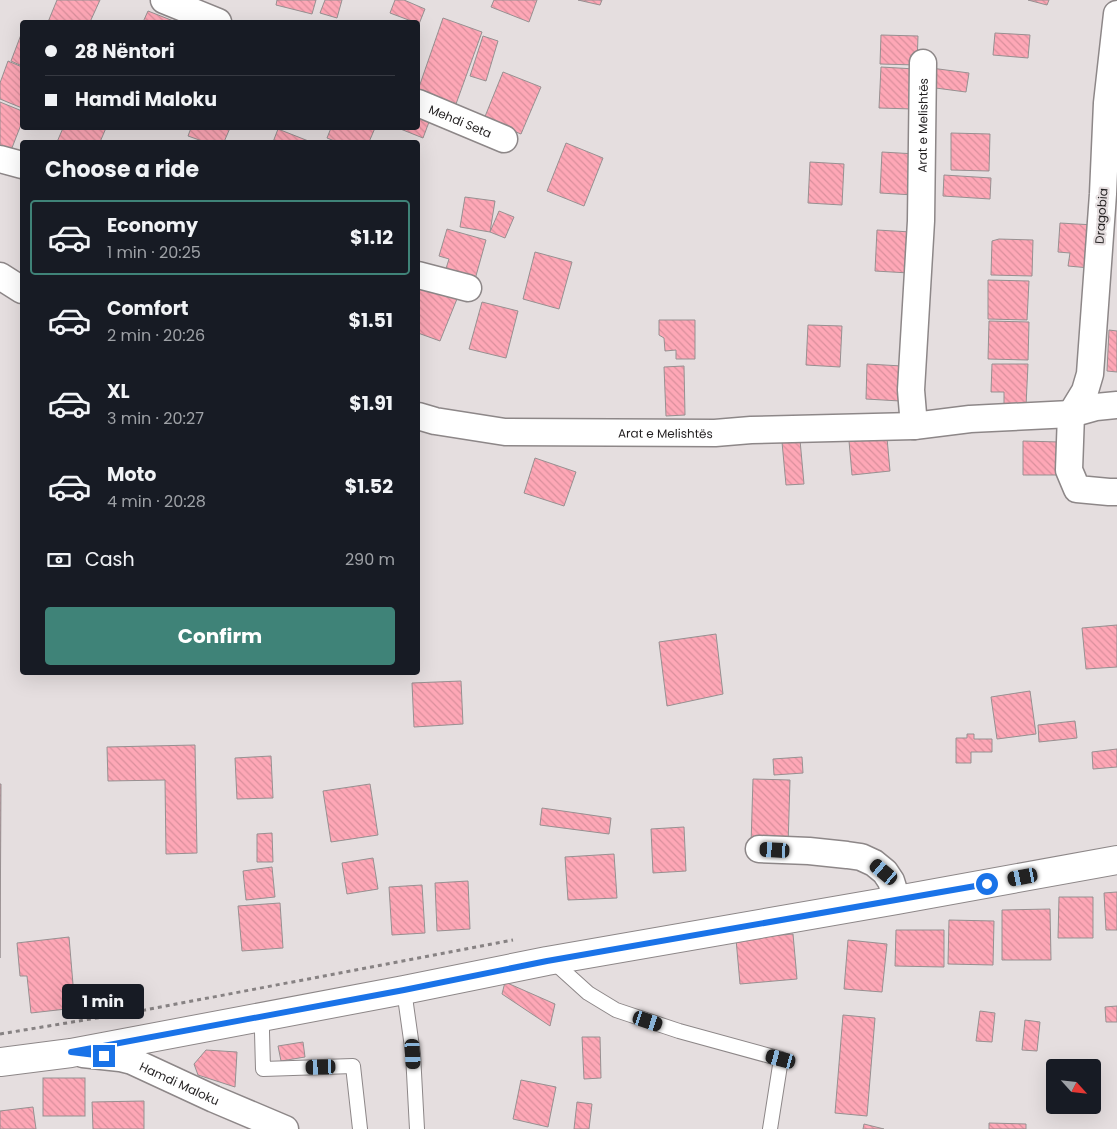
<!DOCTYPE html>
<meta charset="utf-8">
<style>
body{margin:0;font-family:Poppins,sans-serif;background:#20242c;color:#f1f3f6;height:100vh;display:flex;flex-direction:column;font-size:19px;white-space:nowrap}
*{box-sizing:border-box;margin:0}
p{font-size:16px;color:#9ea1a6}
.icon{flex:none;width:28px;height:28px;fill:none;stroke:currentColor;stroke-width:2;stroke-linecap:round;stroke-linejoin:round}
.map{position:relative;flex:1;overflow:hidden}
.sheet{position:absolute;left:20px;top:140px;width:400px;height:535px;display:flex;flex-direction:column;background:#171b24;border-radius:5px;box-shadow:0 5px 20px #0002}
.sheet>*{flex:none}
.banner{position:absolute;left:20px;top:20px;width:400px;height:110px;border-radius:5px;box-shadow:0 5px 20px #0002;display:grid;align-content:center;height:110px;padding:0 25px;background:#171b24}
.needle{width:32px;rotate:117deg}
.controls{position:absolute;left:1046px;top:1059px;display:grid;gap:10px}
.controls a{display:grid;place-items:center;width:55px;height:55px;border-radius:5px;background:#171b24;box-shadow:0 5px 20px #0002;font-size:25px}
.end{position:absolute;width:22px;height:22px;margin:-11px;border:6px solid #1a73e8;background:#fff;box-shadow:0 0 0 2px #fff}
.from{border-radius:50%}
.bubble{position:absolute;height:35px;border-radius:5px;background:#171b24;box-shadow:0 5px 20px #0002;font-size:16px;font-weight:700;line-height:35px;text-align:center}
.car{position:absolute;width:15px;height:30px;margin:-15px -8px;border-radius:6px;box-shadow:0 0 4px 1px #0007;background:linear-gradient(#222 24%,#8ab4d8 0 40%,#222 0 76%,#8ab4d8 0 86%,#222 0)}
.banner b{display:flex;align-items:center;gap:18px;height:48px;font-size:19px}
.banner b+b{border-top:1px solid #363941}
.banner i{width:12px;height:12px;background:#f1f3f6}
ul{padding:0;list-style:none}
li{display:flex;align-items:center;gap:15px;height:75px;margin:0 10px 8px;padding:0 15px;border:2px solid transparent;border-radius:5px}
li div{flex:1}
li b{display:block;font-size:19px}
li em{font-style:normal;font-weight:700}
li.selected{border-color:#3f8378}
li>.icon{width:45px;height:45px;stroke-width:1.5}
h2{padding:0 25px;font-size:22px;line-height:60px}
.pay{display:flex;align-items:center;gap:12px;height:55px;padding:0 25px;font-size:19px}
.pay p{margin-inline-start:auto}
.action{display:flex;gap:10px;margin-top:auto;padding:10px 25px}
.action a{flex:1;height:58px;border-radius:5px;background:#3f8378;color:#fff;font-size:20px;font-weight:700;line-height:58px;text-align:center}
.map>svg:first-child{display:block}
.building{fill:url(#building-back-hatch);stroke:#979091}
.lines{fill:none;stroke-linecap:round;stroke-linejoin:round}
.service-casing{stroke:#8d8788;stroke-width:16}
.minor-casing{stroke:#8d8788;stroke-width:29}
.secondary-casing{stroke:#8d8788;stroke-width:30}
.path{stroke:#878283;stroke-width:3;stroke-dasharray:4 4;stroke-linecap:butt}
.service{stroke:#fff;stroke-width:14}
.minor{stroke:#fff;stroke-width:26}
.secondary{stroke:#fff;stroke-width:28}
.route{stroke:#1a73e8;stroke-width:6}
.labels{text-anchor:middle;dominant-baseline:central;stroke-width:4.5;stroke-linejoin:round;paint-order:stroke}
.street-label{font-size:12px;fill:#221f20;stroke:#e5dedf}
</style>
<div class="map">
<svg width="1117" height="1129" viewBox="0 0 1117 1129">
<defs>
<pattern id="building-back-hatch" width="6" height="6" patternUnits="userSpaceOnUse" patternTransform="scale(1.25)"><rect width="6" height="6" fill="#fea7b6"/><path d="M-1 5l2 2M0 0l6 6M5-1l2 2" fill="none" stroke="#d98f9c"/></pattern>
</defs>
<rect width="100%" height="100%" fill="#e5dedf"/>
<!-- building -->
<g class="building">
<path d="M57,0h43l-10,22h-42z"/>
<path d="M277,0h39l-4,14 -36,-9z"/>
<path d="M325,0h17l-5,18 -17,-5z"/>
<path d="M395,0h9l21,9 -6,15 -1,-2h-4l-24,-9z"/>
<path d="M494,0h43l-8,22 -38,-15z"/>
<path d="M578,0h24l-2,5z"/>
<path d="M1028,0h21l-2,5z"/>
<path d="M148,11l28,11h-33z"/>
<path d="M443,18l39,14 -26,72 -38,-14z"/>
<path d="M22,32v34l-11,-5z"/>
<path d="M995,33l35,2 -2,23 -35,-3z"/>
<path d="M881,35l37,1 -1,29 -37,-1z"/>
<path d="M483,36l15,5 -12,40 -16,-5z"/>
<path d="M8,61l14,6v41l-22,-9v-16z"/>
<path d="M881,67l34,2 -2,40 -34,-1z"/>
<path d="M931,68l38,5 -3,19 -38,-5z"/>
<path d="M503,72l38,15 -20,47 -37,-15z"/>
<path d="M0,102l22,9v11l-12,31 -10,-4z"/>
<path d="M418,108l14,6 -9,24 -25,-10h20z"/>
<path d="M63,128h43l-6,14h-43z"/>
<path d="M191,128h39l-6,14h-19l-17,-6z"/>
<path d="M331,128h44l-6,14h-32l-10,-4z"/>
<path d="M278,129l33,13h-38z"/>
<path d="M951,133l39,1 -1,37 -38,-1z"/>
<path d="M566,143l37,15 -19,48 -37,-15z"/>
<path d="M882,152l34,2 -2,41 -34,-2z"/>
<path d="M810,162l34,2 -2,41 -34,-2z"/>
<path d="M944,175l47,3 -1,21 -47,-3z"/>
<path d="M465,197l30,4 -5,31 -30,-5z"/>
<path d="M499,211l15,6 -9,21 -15,-6z"/>
<path d="M1060,223l34,2 -4,43 -22,-2 2,-13 -12,-1z"/>
<path d="M447,229l39,11 -12,43 -30,-8 5,-16 -10,-3z"/>
<path d="M877,230l34,2 -2,41 -34,-2z"/>
<path d="M999,239l34,1 -1,36 -41,-1 1,-34z"/>
<path d="M535,252l37,10 -13,47 -36,-10z"/>
<path d="M422,279l37,15 -19,47 -22,-8v-44z"/>
<path d="M988,280l41,1 -2,39 -39,-1z"/>
<path d="M482,302l36,9 -12,47 -37,-9z"/>
<path d="M659,320h36v39h-19v-9l-11,1 -1,-13 -5,-3z"/>
<path d="M989,321l40,1 -1,38 -40,-1z"/>
<path d="M808,325l34,1 -2,41 -34,-2z"/>
<path d="M1109,330l8,1v41l-10,-1z"/>
<path d="M867,364l35,2 -2,35 -34,-2z"/>
<path d="M992,364h36l-2,42 -22,-1v-13h-13z"/>
<path d="M684,366l1,49 -19,1 -2,-49z"/>
<path d="M887,438l3,33 -38,4 -3,-34z"/>
<path d="M800,440l4,44 -18,1 -4,-43z"/>
<path d="M1023,441l36,1 -1,33h-35z"/>
<path d="M535,458l41,14 -12,34 -40,-13z"/>
<path d="M1117,625v42l-31,2 -4,-41z"/>
<path d="M716,634l7,60 -56,12 -8,-64z"/>
<path d="M461,681l2,43 -49,3 -2,-44z"/>
<path d="M1030,691l6,43 -39,5 -6,-42z"/>
<path d="M1075,721l2,17 -38,4 -1,-17z"/>
<path d="M967,734h7v5h18v13h-21v11h-15v-25h11z"/>
<path d="M195,745l2,108 -31,1 -1,-74 -57,1 -1,-34z"/>
<path d="M1117,749v18l-24,2 -1,-17z"/>
<path d="M271,756l2,42 -36,1 -2,-41z"/>
<path d="M802,757l1,16 -29,2 -1,-16z"/>
<path d="M753,779l37,1 -2,66 -37,-1z"/>
<path d="M0,784h1l-1,174z"/>
<path d="M370,784l8,51 -47,7 -8,-51z"/>
<path d="M542,808l69,10 -2,16 -69,-9z"/>
<path d="M684,827l2,44 -33,2 -2,-44z"/>
<path d="M272,833l1,29h-16v-28z"/>
<path d="M614,854l3,44 -49,2 -3,-43z"/>
<path d="M373,858l5,31 -31,5 -5,-31z"/>
<path d="M272,867l3,30 -29,3 -3,-29z"/>
<path d="M468,881l2,48 -33,2 -2,-48z"/>
<path d="M422,885l3,48 -33,2 -3,-48z"/>
<path d="M1117,892v38h-11l-2,-37z"/>
<path d="M1059,897h34v41h-35z"/>
<path d="M280,903l3,45 -41,3 -4,-45z"/>
<path d="M1050,909l1,51h-49v-50z"/>
<path d="M949,920l45,1 -1,44 -45,-1z"/>
<path d="M896,930h48v37l-49,-1z"/>
<path d="M793,934l4,45 -57,5 -4,-45z"/>
<path d="M69,937l6,71 -44,5 -4,-37h-7l-3,-33z"/>
<path d="M848,940l39,4 -5,48 -38,-3z"/>
<path d="M505,982l50,22 -5,22 -48,-32z"/>
<path d="M1117,1006v16h-11l-1,-15z"/>
<path d="M980,1011l15,2 -3,29 -16,-1z"/>
<path d="M843,1015l32,3 -8,98 -32,-3z"/>
<path d="M1025,1020l15,2 -3,29 -15,-1z"/>
<path d="M582,1037h18l1,41 -17,1z"/>
<path d="M303,1042l2,15 -24,4 -3,-15z"/>
<path d="M206,1050l31,2 -2,35 -37,-12 -4,-11z"/>
<rect x="43" y="1078" width="42" height="38"/>
<path d="M521,1080l35,7 -8,40 -35,-8z"/>
<path d="M144,1101v28h-51l-1,-27z"/>
<path d="M577,1102l15,2 -3,25h-15z"/>
<path d="M33,1107l3,22h-36v-18z"/>
<path d="M989,1123l37,1v5h-37z"/>
<path d="M864,1124l20,5h-21z"/>
</g>
<g class="lines">
<!-- service casing -->
<g class="service-casing">
<g id="service">
<path d="M551,962l6,3 31,28 28,17 63,21 102,28 -11,70"/>
<path d="M404,990l9,64 4,75"/>
<path d="M262,1017v15l1,37 90,-3 7,63"/>
</g>
</g>
<!-- minor casing -->
<g class="minor-casing">
<g id="minor">
<path d="M164,0l54,22"/>
<path d="M1117,14l-10,89 -4,91 -13,180 -5,17 -14,23 -2,56 8,19 32,3h8"/>
<path id="s1" d="M418,103l86,36"/>
<path d="M0,159l22,6"/>
<path d="M418,275l50,13"/>
<path d="M0,276l22,14"/>
<path id="s2" d="M418,416l17,5 70,11 210,1 36,-3 163,-4 56,-7 101,-5 25,-7 21,-2"/>
<path id="s3" d="M914,426l-3,-36 10,-169 2,-158"/>
<path d="M759,849l50,2 38,4 14,2 13,6 11,9 6,9 6,19"/>
<path id="s4" d="M83,1054l37,4 12,3 82,38 71,30"/>
</g>
</g>
<!-- secondary casing -->
<g class="secondary-casing">
<path id="secondary" d="M0,1062l71,-9 333,-63 143,-29 350,-61 220,-40"/>
</g>
<!-- path -->
<path class="path" d="M0,1034l145,-24 368,-70"/>
<!-- service -->
<use href="#service" class="service"/>
<!-- minor -->
<use href="#minor" class="minor"/>
<!-- secondary -->
<use href="#secondary" class="secondary"/>
</g>
<g class="lines">
<!-- route -->
<path class="route" d="M104,1056l-33,-4 333,-62 143,-29 440,-77"/>
</g>
<g class="labels">
<!-- street labels -->
<g class="street-label">
<text stroke="none"><textPath href="#s1" startOffset="46">Mehdi Seta</textPath></text>
<text stroke="none"><textPath href="#s3" startOffset="301">Arat e Melishtës</textPath></text>
<text transform="translate(1101 216) rotate(-86)">Dragobia</text>
<text stroke="none"><textPath href="#s2" startOffset="249">Arat e Melishtës</textPath></text>
<text stroke="none"><textPath href="#s4" startOffset="102">Hamdi Maloku</textPath></text>
</g>
</g>
</svg>
<div class="controls">
<a><svg class="needle" viewBox="-14 -14 28 28"><path d="M0-13l5 13h-10z" fill="#e53935"/><path d="M0 13l5-13h-10z" fill="#9ea1a6"/></svg></a>
</div>
<i class="end from" style="left:987px;top:884px"></i>
<i class="end" style="left:104px;top:1056px"></i>
<div class="bubble" style="left:62px;top:984px;width:82px">1 min</div>
<i class="car" style="left:775px;top:850px;rotate:273deg"></i>
<i class="car" style="left:884px;top:872px;rotate:310deg"></i>
<i class="car" style="left:1023px;top:877px;rotate:259deg"></i>
<i class="car" style="left:648px;top:1021px;rotate:108deg"></i>
<i class="car" style="left:413px;top:1054px;rotate:177deg"></i>
<i class="car" style="left:781px;top:1059px;rotate:285deg"></i>
<i class="car" style="left:321px;top:1067px;rotate:268deg"></i>
<div class="banner">
<b><i class="from"></i>28 Nëntori</b>
<b><i></i>Hamdi Maloku</b>
</div>
<section class="sheet">
<h2>Choose a ride</h2>
<ul>
<li class="selected"><svg class="icon" aria-label="car" viewBox="0 0 24 24"><path d="M5 17H2v-5l4-1 3-4h7l3 4 3 1v5h-3M9 17h6M6 11h13"/><circle cx="7" cy="17" r="2"/><circle cx="17" cy="17" r="2"/></svg><div><b>Economy</b><p>1 min · 20:25</p></div><em>$1.12</em></li>
<li><svg class="icon" aria-label="car" viewBox="0 0 24 24"><path d="M5 17H2v-5l4-1 3-4h7l3 4 3 1v5h-3M9 17h6M6 11h13"/><circle cx="7" cy="17" r="2"/><circle cx="17" cy="17" r="2"/></svg><div><b>Comfort</b><p>2 min · 20:26</p></div><em>$1.51</em></li>
<li><svg class="icon" aria-label="car" viewBox="0 0 24 24"><path d="M5 17H2v-5l4-1 3-4h7l3 4 3 1v5h-3M9 17h6M6 11h13"/><circle cx="7" cy="17" r="2"/><circle cx="17" cy="17" r="2"/></svg><div><b>XL</b><p>3 min · 20:27</p></div><em>$1.91</em></li>
<li><svg class="icon" aria-label="car" viewBox="0 0 24 24"><path d="M5 17H2v-5l4-1 3-4h7l3 4 3 1v5h-3M9 17h6M6 11h13"/><circle cx="7" cy="17" r="2"/><circle cx="17" cy="17" r="2"/></svg><div><b>Moto</b><p>4 min · 20:28</p></div><em>$1.52</em></li>
</ul>
<div class="pay"><svg class="icon" aria-label="cash" viewBox="0 0 24 24"><path d="M3 7h18v10H3z"/><circle cx="12" cy="12" r="2"/></svg>Cash<p>290 m</p></div>
<div class="action"><a>Confirm</a></div>
</section>
</div>
